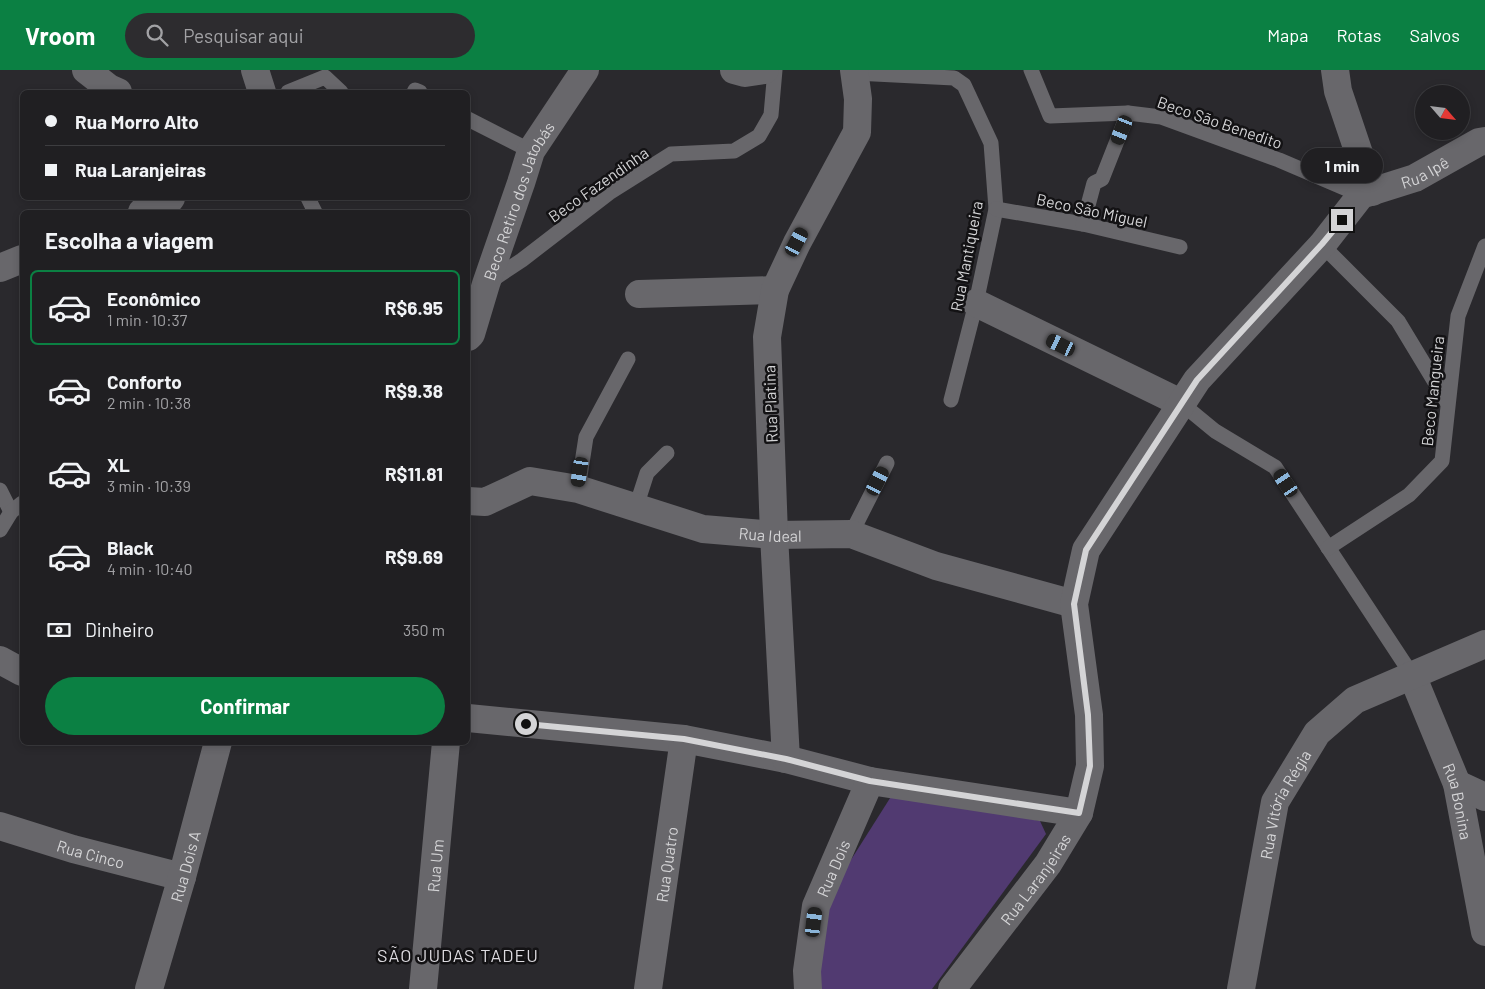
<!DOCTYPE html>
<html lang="pt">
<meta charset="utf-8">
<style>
body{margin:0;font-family:Barlow,sans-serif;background:#2d2c2f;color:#f1f3f6;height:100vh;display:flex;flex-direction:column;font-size:19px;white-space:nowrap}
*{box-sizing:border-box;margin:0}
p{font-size:16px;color:#a2a2a5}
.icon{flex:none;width:28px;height:28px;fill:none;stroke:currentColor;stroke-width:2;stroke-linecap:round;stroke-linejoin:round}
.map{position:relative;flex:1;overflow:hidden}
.side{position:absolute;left:20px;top:140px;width:450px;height:535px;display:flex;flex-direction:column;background:#201f22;border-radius:8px;box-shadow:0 2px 8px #0003,0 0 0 1px #3d3d40}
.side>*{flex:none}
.banner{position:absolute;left:20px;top:20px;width:450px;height:110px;border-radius:8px;box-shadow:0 2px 8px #0003,0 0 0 1px #3d3d40;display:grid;align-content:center;height:110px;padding:0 25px;background:#201f22}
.needle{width:32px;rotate:118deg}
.tools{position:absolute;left:1415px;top:15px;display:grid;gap:10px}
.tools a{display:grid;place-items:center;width:55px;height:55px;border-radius:50%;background:#201f22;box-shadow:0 2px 8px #0003,0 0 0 1px #3d3d40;font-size:25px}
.end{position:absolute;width:22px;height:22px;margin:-11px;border:6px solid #d4d4d6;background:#111;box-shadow:0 0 0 2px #111}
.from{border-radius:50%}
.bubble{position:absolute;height:35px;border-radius:18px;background:#201f22;box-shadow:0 2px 8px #0003,0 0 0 1px #3d3d40;font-size:16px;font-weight:700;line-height:35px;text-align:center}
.car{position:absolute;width:15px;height:30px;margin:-15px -8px;border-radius:6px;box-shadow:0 0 4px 1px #0007;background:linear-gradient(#222 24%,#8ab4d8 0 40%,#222 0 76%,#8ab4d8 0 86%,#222 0)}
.banner b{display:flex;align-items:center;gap:18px;height:48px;font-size:19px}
.banner b+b{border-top:1px solid #3d3d40}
.banner i{width:12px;height:12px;background:#f1f3f6}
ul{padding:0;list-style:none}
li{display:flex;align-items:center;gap:15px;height:75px;margin:0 10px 8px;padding:0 15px;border:2px solid transparent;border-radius:8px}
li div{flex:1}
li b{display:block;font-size:19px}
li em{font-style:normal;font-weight:700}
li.selected{border-color:#0b8043}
li>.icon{width:45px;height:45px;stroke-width:1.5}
h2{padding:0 25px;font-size:22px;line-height:60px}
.pay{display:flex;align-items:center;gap:12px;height:55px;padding:0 25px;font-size:19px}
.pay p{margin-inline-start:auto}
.action{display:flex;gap:10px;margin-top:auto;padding:10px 25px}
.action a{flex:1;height:58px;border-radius:30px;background:#0b8043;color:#fff;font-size:20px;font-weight:700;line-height:58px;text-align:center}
header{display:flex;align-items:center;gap:30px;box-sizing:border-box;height:70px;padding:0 25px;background:#0b8043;color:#fff}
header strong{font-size:24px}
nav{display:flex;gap:28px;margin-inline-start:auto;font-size:18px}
.search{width:350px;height:45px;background:#2d2c2f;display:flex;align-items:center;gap:12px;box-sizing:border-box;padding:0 18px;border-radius:28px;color:#a2a2a5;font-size:19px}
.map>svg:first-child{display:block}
.green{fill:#513a71}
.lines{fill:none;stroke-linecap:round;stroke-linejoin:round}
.service{stroke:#68676b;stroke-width:15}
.minor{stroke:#68676b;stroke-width:28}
.route{stroke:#d4d4d6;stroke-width:6}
.labels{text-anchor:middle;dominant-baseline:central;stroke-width:5;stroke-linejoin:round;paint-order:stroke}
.street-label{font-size:16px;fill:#d4d4d6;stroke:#131214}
.neighbourhood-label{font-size:18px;letter-spacing:1px;fill:#dcdadf;stroke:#131214}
</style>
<header>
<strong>Vroom</strong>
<div class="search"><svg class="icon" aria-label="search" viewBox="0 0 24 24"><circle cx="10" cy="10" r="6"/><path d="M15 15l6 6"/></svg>Pesquisar aqui</div>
<nav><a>Mapa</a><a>Rotas</a><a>Salvos</a></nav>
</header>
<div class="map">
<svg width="1485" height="919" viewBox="0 0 1485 919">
<rect width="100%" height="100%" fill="#2a292d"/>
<!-- green -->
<path class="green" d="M903,722l137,29 6,13 -114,155h-115l6,-85 69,-109z"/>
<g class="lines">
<!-- service -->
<g class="service">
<path d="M1031,0l19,46 78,-3 33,4 118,43 82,35"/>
<path d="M855,3l99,5 10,7 27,58 5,66 -20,94 -25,97"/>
<path d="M288,22l37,-15 16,15"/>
<path d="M414,22l1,-2 5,2"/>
<path d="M468,49l63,32"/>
<path d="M308,128l7,14"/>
<path d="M996,139l87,15 97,23"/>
<path d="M1083,154l11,-41 8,-4 26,-66"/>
<path d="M1322,175l76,76 49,81"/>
<path d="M489,212l33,-22 87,-67 62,-39 63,-3 25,-15 12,-21 4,-45"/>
<path d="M1181,333l34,28 60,36 137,208"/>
<path d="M578,419l8,-52 42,-78"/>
<path d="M0,420l11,22"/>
<path d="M636,437l11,-34 20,-20"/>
<path d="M0,460l11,-18 11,-9"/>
<path d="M851,464l36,-71"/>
<path d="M1328,478l81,-53 33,-34 16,-145 27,-70"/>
</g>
<!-- minor -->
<g class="minor">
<path d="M86,0l23,18 9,4"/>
<path d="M255,0l7,22"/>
<path d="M734,0l11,3 20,-3"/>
<path d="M1335,0l3,21 34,101"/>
<path d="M142,142l25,-9 4,-5"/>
<path d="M0,198l22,-9"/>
<path d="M639,224l136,-4"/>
<path d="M976,233l205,100"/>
<path id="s1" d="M468,267l3,-3 15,-50 35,-101 10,-32 54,-81"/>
<path id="s2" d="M468,431l17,1 45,-21 48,8 125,40 71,6 77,-1 85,32 138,38"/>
<path d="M0,590l22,12"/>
<path id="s3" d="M1412,605l45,109 28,148"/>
<path d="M468,648l216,21 102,20 84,22 209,32"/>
<path d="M786,689l-12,-224 -7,-198 8,-47 22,-47 60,-111 1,-33 -4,-29"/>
<path d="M1457,714l28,13"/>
<path id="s4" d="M0,756l73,23 109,28"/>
<path id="s5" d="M149,919l33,-112 36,-135"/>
<path id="s6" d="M423,919l23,-247"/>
<path id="s7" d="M648,919l36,-250"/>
<path id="s8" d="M808,919l-1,-18 9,-65 54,-125"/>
<path id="s9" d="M952,919l96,-125 31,-51 11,-47 -1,-51 -15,-111 12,-54 111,-170 125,-135 39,-50 54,-17 64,-36 6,-1"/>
<path id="s10" d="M1241,919l34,-187 42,-69 38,-33 130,-56"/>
</g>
</g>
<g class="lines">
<!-- route -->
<path class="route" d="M526,654l158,15 102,20 84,22 209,32 11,-47 -2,-51 -14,-111 12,-54 111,-170 125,-136 20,-24"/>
</g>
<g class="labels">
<!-- street labels -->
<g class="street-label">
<text transform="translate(1220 52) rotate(19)">Beco São Benedito</text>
<text stroke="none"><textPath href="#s9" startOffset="1002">Rua Ipê</textPath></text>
<text transform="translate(598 114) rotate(-35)">Beco Fazendinha</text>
<text stroke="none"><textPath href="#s1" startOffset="146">Beco Retiro dos Jatobás</textPath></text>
<text transform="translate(1092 140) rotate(12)">Beco São Miguel</text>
<text transform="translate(966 186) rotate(-79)">Rua Mantiqueira</text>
<text transform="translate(1432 321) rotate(-84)">Beco Mangueira</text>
<text transform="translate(770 334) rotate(-92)">Rua Platina</text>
<text stroke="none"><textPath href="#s2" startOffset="314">Rua Ideal</textPath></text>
<text stroke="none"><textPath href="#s3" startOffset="135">Rua Bonina</textPath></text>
<text stroke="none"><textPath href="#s10" startOffset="191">Rua Vitória Régia</textPath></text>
<text stroke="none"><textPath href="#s4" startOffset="95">Rua Cinco</textPath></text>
<text stroke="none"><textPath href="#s7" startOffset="126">Rua Quatro</textPath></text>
<text stroke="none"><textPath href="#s5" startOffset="128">Rua Dois A</textPath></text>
<text stroke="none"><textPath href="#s6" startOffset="124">Rua Um</textPath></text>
<text stroke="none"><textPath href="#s8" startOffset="125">Rua Dois</textPath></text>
<text stroke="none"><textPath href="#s9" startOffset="138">Rua Laranjeiras</textPath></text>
</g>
<!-- neighbourhood labels -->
<g class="neighbourhood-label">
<text x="458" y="885">SÃO JUDAS TADEU</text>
</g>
</g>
</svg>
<div class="tools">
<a><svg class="needle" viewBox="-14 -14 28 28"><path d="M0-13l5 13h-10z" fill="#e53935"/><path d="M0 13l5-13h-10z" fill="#a2a2a5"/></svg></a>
</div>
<i class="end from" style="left:526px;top:654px"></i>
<i class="end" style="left:1342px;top:150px"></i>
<div class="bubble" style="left:1301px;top:78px;width:82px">1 min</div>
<i class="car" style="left:1122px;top:60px;rotate:202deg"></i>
<i class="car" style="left:797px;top:172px;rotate:28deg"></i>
<i class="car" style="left:1061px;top:275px;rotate:296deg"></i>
<i class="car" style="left:580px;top:402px;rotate:189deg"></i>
<i class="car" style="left:878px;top:411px;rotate:27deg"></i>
<i class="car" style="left:1286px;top:413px;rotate:326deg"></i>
<i class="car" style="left:814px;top:852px;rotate:7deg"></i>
<div class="banner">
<b><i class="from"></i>Rua Morro Alto</b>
<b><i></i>Rua Laranjeiras</b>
</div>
<section class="side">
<h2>Escolha a viagem</h2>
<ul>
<li class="selected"><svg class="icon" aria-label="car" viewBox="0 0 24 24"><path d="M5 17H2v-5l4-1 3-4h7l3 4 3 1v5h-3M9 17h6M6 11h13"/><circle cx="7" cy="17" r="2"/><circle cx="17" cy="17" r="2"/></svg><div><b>Econômico</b><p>1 min · 10:37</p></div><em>R$6.95</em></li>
<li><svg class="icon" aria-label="car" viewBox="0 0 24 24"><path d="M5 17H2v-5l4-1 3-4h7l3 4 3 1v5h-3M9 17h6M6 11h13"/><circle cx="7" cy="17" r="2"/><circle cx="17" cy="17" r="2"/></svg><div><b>Conforto</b><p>2 min · 10:38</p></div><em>R$9.38</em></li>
<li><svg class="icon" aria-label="car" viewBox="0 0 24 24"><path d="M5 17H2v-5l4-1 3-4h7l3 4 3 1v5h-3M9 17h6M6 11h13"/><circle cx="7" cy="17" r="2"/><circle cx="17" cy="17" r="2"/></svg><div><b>XL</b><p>3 min · 10:39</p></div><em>R$11.81</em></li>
<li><svg class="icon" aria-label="car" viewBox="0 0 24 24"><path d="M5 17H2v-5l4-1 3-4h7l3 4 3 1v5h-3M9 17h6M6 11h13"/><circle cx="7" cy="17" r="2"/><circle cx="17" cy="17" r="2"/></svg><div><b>Black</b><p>4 min · 10:40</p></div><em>R$9.69</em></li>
</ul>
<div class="pay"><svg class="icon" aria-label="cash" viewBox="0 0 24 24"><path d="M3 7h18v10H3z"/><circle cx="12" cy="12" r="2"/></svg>Dinheiro<p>350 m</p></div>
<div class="action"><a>Confirmar</a></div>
</section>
</div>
